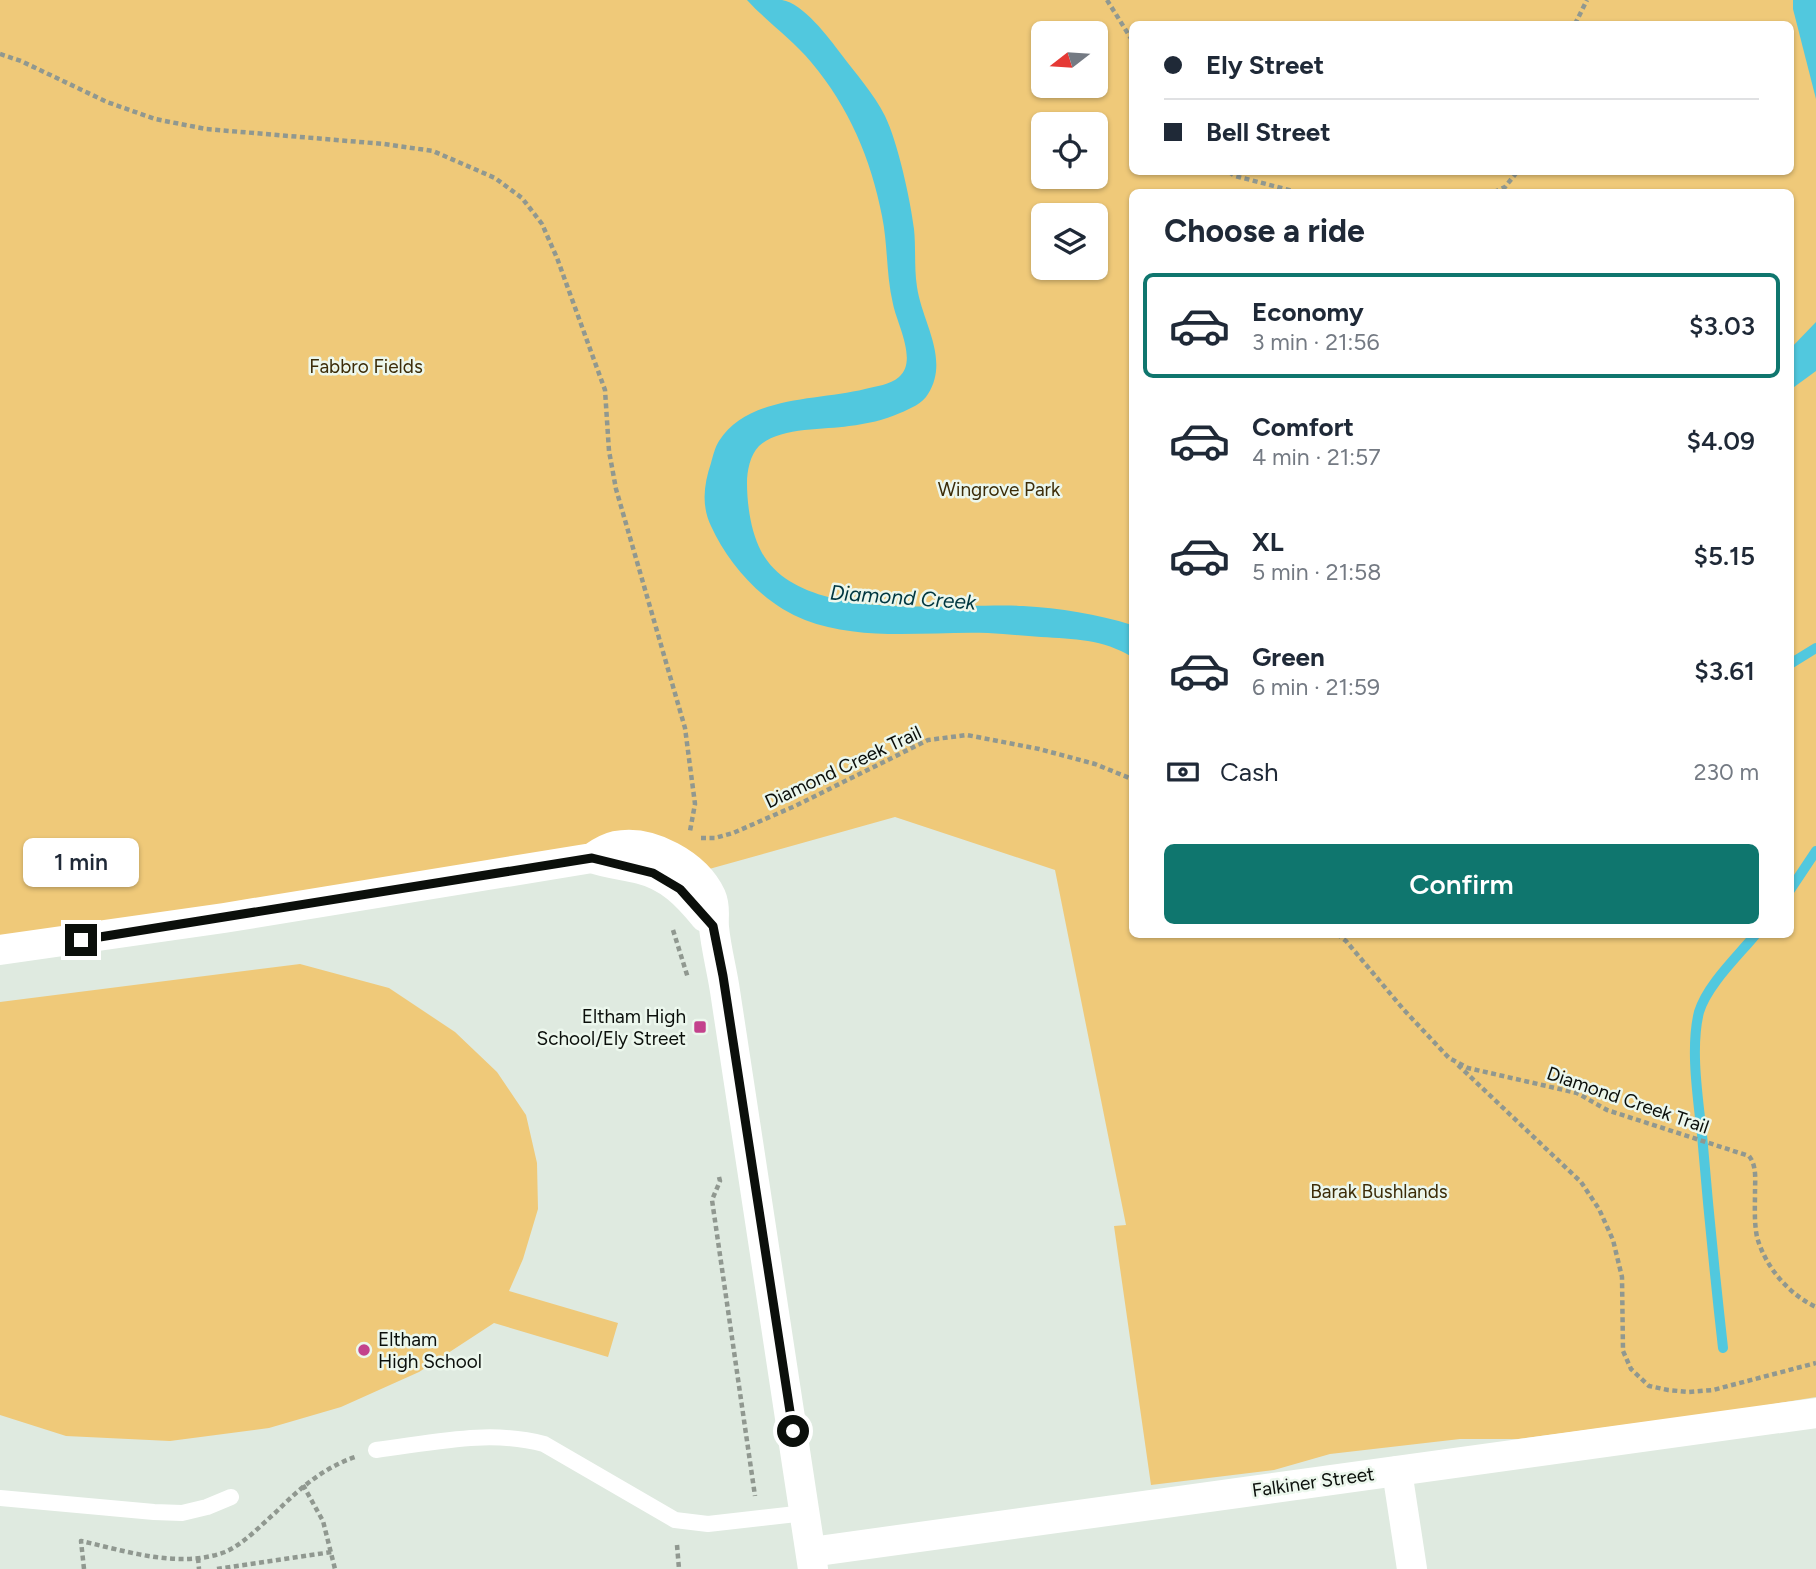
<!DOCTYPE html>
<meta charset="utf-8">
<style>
body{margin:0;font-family:Figtree,sans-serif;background:#f6f6f7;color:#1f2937;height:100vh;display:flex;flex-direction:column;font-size:26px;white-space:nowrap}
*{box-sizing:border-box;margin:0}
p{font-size:23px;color:#747a83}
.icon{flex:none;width:38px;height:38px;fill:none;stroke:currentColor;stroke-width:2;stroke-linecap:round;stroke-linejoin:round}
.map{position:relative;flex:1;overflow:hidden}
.panel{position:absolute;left:1129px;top:189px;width:665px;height:749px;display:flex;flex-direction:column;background:#fff;border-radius:10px;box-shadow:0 2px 5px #0004}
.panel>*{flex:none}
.top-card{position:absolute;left:1129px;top:21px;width:665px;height:154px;border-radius:10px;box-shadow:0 2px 5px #0004;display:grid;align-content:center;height:154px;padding:0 35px;background:#fff}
.needle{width:46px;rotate:253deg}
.buttons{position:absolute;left:1031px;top:21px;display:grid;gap:14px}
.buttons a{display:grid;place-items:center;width:77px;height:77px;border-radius:10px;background:#fff;box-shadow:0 2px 5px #0004;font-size:35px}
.end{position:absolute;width:32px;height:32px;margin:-16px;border:9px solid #0b0f0b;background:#fff;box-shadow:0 0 0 4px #fff}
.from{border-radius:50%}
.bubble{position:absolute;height:49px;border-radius:10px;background:#fff;box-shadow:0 2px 5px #0004;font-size:23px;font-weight:600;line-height:49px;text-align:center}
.top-card b{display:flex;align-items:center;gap:24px;height:66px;font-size:26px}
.top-card b+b{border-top:2px solid #e0e1e3}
.top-card i{width:18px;height:18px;background:#1f2937}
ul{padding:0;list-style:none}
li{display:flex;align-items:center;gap:21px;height:105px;margin:0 14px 10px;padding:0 21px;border:4px solid transparent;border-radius:10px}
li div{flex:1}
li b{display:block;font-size:26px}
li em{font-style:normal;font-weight:600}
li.active{border-color:#0f766e}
li>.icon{width:63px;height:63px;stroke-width:1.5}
h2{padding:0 35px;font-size:32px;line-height:84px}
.pay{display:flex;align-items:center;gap:18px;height:77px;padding:0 35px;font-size:26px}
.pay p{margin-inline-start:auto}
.button{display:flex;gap:14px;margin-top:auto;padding:14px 35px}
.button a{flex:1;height:80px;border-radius:10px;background:#0f766e;color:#fff;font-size:28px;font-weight:600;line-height:80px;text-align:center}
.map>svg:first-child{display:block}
.green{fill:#efc979;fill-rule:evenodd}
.water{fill:#51c8de}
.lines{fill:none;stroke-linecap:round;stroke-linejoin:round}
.stream{stroke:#51c8de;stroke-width:10}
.path{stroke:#909890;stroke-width:4.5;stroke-dasharray:5 3.5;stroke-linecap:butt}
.service{stroke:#fff;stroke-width:16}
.minor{stroke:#fff;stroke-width:30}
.route{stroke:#0b0f0b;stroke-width:9}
.poi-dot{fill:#c3428c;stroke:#ecf7ed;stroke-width:2.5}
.labels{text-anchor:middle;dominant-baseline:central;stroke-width:5;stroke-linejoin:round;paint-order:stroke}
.park-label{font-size:19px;fill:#3c2c08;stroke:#ecf7ed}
.street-label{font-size:19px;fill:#0b0f0b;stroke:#ecf7ed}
.poi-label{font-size:19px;fill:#0b0f0b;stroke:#ecf7ed;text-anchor:end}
.water-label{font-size:21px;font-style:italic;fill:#003740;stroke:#ecf7ed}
</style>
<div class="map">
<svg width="1816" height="1569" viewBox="0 0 1816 1569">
<rect width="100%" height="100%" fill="#dfeae0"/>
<!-- green -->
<g class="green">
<path d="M0,0h1816v1397l-79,13 -219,29h-58l-130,15 -56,16 -123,15 -37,-259 12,-1 -71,-355 -160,-53 -193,54 -16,-13 -503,53 -183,25zM1132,24h658v148h-658zM1043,33h53v53h-53zM1043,124h53v53h-53zM1132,192h658v742h-658zM1043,215h53v53h-53z"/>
<path d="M300,964l89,24 66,44 42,40 29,43 11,48 1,46 -15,50 -14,32 109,32 -10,34 -114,-34 -75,49 -78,35 -72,21 -99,13 -104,-5 -66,-21v-413z"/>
</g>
<!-- water -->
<g class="water">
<path d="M747,0c12,0 24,0 35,0 21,3 47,38 59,54 15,20 33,40 44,62 13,27 25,82 29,113 2,19 0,39 3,58 5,35 33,72 11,107 -5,9 -18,15 -28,19 -16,7 -33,11 -51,13 -25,4 -70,1 -90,20 -9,9 -12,25 -12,37 0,22 4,49 14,68 39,75 192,51 262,55 37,2 74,8 109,19v32c-29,-18 -58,-18 -91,-20 -17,-1 -35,-3 -53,-4 -59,-2 -126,9 -183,-13 -40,-15 -76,-54 -94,-94 -10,-21 -7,-42 0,-63 2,-7 4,-16 8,-22 30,-46 98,-40 146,-52 11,-3 25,-4 34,-12 19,-16 -2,-53 -6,-73 -7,-29 -5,-59 -11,-88 -11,-57 -33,-109 -71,-154 -19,-23 -44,-40 -64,-62z"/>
<path d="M1793,0h23v99l-23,-90z"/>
<path d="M1816,322v49l-26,19v-41z"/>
</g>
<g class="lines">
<!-- stream -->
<g class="stream">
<path d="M1790,664l26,-16"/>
<path d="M1790,890l26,-39"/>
<path d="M1723,1348c-8,-71 -15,-142 -21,-213 -4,-37 -12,-87 -3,-123 8,-27 39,-56 57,-78"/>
</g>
<!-- path -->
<g class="path">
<path d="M1107,0l25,40"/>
<path d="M1575,24l12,-24"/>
<path d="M0,54l21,7 86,41 48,17 51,10 178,15 49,7 62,27 27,20 20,26 15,34 48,132 4,61 7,38 69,239 10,76 -5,27"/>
<path d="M1229,172l6,4 62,16"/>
<path d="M1494,192l11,-5 12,-15"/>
<path d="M701,838h14l18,-5 62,-27 133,-66 39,-5 72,14 56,15 37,15"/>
<path d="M673,930l15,48"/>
<path d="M1337,934l9,7 58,69 45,48 19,10 109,25 30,17 142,46c8,10 6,24 6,36 0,15 -1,30 2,45 8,29 31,57 59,70"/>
<path d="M1458,1065l123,117 18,27 14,31 9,37 1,74 8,18 18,17 19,4 21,2 24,-2 103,-27"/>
<path d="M719,1177l1,4 -8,19 43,296"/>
<path d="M303,1485l20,36 12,48"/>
<path d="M677,1545l2,24"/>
<path d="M198,1558l1,11"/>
<path d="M84,1569l-3,-28c45,10 98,28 144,11 20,-9 35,-26 51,-40 23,-23 47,-44 79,-55"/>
<path d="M217,1569l115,-17"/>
</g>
<!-- service -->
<g class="service">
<path d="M376,1450c56,-7 113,-21 168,-6l131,76 33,4 97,-11"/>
<path d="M0,1498l154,14 28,1 25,-6 24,-10"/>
</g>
<!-- minor -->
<g class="minor">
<path d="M592,858c16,6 32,7 48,11 29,7 47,26 65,48"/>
<path d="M0,950l224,-32 368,-60c7,-5 15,-10 24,-12 34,-7 80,18 95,50 5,11 2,20 3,31 2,22 8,43 11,64l88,578"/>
<path d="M1397,1471l15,98"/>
<path d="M811,1552l1005,-139"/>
</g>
</g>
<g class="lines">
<!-- route -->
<path class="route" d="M81,940l511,-82 61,15 27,16 33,37 10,50 70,455"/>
</g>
<!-- markers -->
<g class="poi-dot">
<rect x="693" y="1020" width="14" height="14" rx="3.5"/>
<circle cx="364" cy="1350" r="7"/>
</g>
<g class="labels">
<!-- park labels -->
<g class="park-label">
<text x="366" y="366">Fabbro Fields</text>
<text x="999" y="489">Wingrove Park</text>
<text x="1379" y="1191">Barak Bushlands</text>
</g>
<!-- street labels -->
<g class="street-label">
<text transform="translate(843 767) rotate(-25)">Diamond Creek Trail</text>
<text transform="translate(1628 1100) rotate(19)">Diamond Creek Trail</text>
<text transform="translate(1313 1482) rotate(-8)">Falkiner Street</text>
</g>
<!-- poi labels -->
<g class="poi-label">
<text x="686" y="1016">Eltham High<tspan x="686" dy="22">School/Ely Street</tspan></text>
<text x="378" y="1339" text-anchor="start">Eltham<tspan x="378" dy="22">High School</tspan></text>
</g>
<!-- water labels -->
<g class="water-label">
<text transform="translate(903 597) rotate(4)">Diamond Creek</text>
</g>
</g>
</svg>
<div class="buttons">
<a><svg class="needle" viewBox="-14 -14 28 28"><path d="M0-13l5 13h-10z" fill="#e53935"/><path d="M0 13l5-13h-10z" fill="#747a83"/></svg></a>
<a><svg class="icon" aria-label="locate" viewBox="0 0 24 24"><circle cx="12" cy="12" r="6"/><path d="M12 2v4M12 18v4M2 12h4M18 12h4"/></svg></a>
<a><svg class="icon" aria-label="layers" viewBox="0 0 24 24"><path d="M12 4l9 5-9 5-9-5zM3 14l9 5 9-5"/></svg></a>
</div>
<i class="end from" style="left:793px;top:1431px"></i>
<i class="end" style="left:81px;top:940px"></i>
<div class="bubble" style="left:23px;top:838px;width:116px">1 min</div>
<div class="top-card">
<b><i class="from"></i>Ely Street</b>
<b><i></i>Bell Street</b>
</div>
<section class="panel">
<h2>Choose a ride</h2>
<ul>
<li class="active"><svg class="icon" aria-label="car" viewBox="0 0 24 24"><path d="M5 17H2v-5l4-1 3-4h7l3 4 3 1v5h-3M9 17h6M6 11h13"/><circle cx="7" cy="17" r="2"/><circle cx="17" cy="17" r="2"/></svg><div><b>Economy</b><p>3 min · 21:56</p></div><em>$3.03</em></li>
<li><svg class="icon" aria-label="car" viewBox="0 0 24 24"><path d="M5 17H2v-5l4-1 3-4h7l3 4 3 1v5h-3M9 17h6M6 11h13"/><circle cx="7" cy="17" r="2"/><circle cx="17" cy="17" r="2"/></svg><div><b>Comfort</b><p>4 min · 21:57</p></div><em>$4.09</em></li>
<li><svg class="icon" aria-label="car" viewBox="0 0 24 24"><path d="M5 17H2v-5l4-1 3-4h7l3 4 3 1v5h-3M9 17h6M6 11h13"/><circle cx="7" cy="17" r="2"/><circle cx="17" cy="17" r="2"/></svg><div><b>XL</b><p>5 min · 21:58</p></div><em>$5.15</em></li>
<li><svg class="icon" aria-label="car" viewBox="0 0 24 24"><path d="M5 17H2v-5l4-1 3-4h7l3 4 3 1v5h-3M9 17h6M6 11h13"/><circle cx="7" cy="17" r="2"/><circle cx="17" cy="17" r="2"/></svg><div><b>Green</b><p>6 min · 21:59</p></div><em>$3.61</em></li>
</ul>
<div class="pay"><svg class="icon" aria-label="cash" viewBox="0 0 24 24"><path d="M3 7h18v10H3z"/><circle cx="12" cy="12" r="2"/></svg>Cash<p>230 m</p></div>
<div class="button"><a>Confirm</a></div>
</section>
</div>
